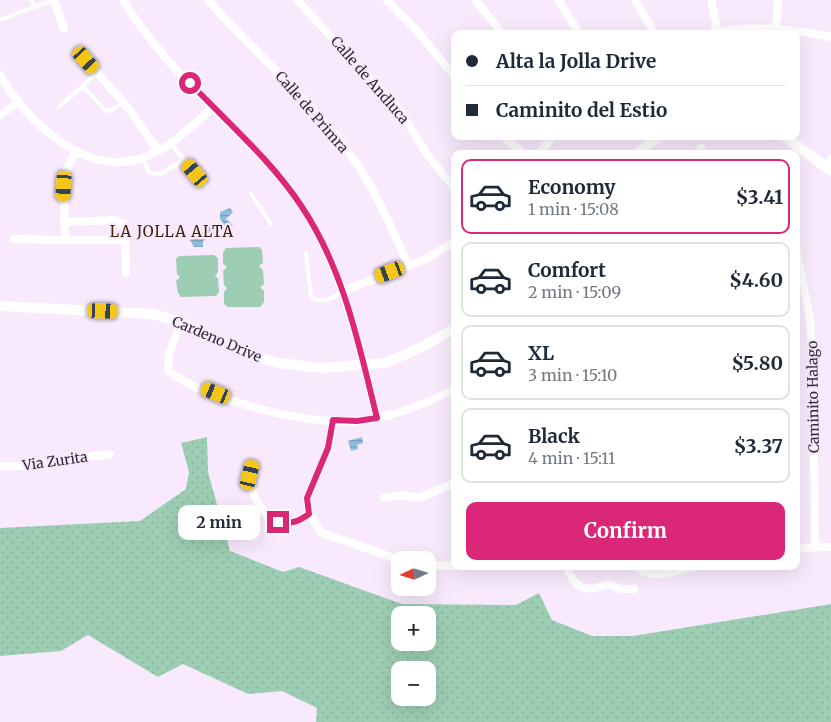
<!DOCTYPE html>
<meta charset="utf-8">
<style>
body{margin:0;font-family:Merriweather,serif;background:#f2f2f3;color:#1f2937;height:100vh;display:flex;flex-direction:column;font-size:19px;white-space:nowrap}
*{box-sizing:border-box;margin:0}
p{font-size:16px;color:#747a83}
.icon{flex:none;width:28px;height:28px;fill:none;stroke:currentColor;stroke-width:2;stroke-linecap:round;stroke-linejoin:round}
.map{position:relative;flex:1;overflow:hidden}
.details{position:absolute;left:451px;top:150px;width:349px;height:420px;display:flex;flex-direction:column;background:#fff;border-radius:10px;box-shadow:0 5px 20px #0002}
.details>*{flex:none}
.top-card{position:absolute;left:451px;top:30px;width:349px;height:110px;border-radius:10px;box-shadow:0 5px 20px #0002;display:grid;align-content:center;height:110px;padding:0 15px;background:#fff}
.needle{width:32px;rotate:266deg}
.buttons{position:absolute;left:391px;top:551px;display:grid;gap:10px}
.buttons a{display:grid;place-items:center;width:45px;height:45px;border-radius:10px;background:#fff;box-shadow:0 5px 20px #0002;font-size:25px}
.end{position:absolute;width:22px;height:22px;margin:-11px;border:6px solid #db2777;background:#fff;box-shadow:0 0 0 2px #fff}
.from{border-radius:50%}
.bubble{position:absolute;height:35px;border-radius:10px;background:#fff;box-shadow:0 5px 20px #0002;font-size:16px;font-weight:700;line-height:35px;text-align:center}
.car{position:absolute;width:15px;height:30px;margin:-15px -8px;border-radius:6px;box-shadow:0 0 4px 1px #0007;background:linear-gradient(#f5c518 24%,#345 0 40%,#f5c518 0 76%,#345 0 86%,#f5c518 0)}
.top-card b{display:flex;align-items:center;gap:18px;height:48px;font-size:19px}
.top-card b+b{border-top:1px solid #e0e1e3}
.top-card i{width:12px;height:12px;background:#1f2937}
ul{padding:9px 0 0;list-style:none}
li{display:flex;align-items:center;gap:15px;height:75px;margin:0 10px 8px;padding:0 5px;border:2px solid #e0e1e3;border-radius:10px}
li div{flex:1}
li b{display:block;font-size:19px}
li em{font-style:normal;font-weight:700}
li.active{border-color:#db2777}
li>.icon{width:45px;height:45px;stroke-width:1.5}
.cta{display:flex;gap:10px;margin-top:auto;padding:10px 15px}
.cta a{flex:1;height:58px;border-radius:10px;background:#db2777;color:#fff;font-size:20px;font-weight:700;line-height:58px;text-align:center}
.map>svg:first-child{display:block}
.grass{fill:url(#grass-dots);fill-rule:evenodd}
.garden{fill:#9dceb3}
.water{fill:url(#water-rules)}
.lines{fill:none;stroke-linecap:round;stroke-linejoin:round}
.lane{stroke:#fff;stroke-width:4}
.street{stroke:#fff;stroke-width:8}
.secondary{stroke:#fff;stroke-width:10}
.route{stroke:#db2777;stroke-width:6}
.labels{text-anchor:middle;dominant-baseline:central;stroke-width:4.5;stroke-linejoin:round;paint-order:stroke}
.street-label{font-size:14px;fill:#322935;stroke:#f8eafc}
.neighbourhood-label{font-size:15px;letter-spacing:1px;fill:#43230b;stroke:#f8eafc}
</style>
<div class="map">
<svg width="831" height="722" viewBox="0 0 831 722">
<defs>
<pattern id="grass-dots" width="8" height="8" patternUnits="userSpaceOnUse" patternTransform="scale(1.25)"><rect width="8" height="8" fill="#9dceb3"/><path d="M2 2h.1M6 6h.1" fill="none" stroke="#88b19b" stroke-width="1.8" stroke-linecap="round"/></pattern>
<pattern id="water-rules" width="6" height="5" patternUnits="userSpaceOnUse" patternTransform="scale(1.25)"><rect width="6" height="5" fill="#8dbfdd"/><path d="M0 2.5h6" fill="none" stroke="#749bb4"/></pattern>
</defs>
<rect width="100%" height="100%" fill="#f8eafc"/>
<!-- grass -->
<path class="grass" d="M207,437l1,35 22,79 53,21 16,-5 103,37 114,1 23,-12 13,27 40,16h41l198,-32v118h-515l1,-14 -35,-17 -34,3 -65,-30 -25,13 -70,-42 -27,16 -61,5v-128l140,-7 46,-32 3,-17 -8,-29zM400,615h28v27h-28zM400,670h28v28h-28z"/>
<!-- garden -->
<g class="garden">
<path d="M259,247l3,3 1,13 -4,3 4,4 1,14 -4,3 4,4v11l-4,5h-32l-4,-3v-12l3,-4 -3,-3 -1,-14 4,-4 -4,-3v-12l3,-4z"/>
<path d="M214,255l4,3v14l-3,4 3,2 1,14 -3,4 -35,1 -3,-4 -2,-12 4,-4 -3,-3 -1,-15 3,-3z"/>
</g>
<!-- water -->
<g class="water">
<path d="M230,208l3,4 -7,7 7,6 -6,4 -7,-10v-7z"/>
<path d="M204,225h8l4,7 -13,9v6h-9l-4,-7 14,-9z"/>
<path d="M362,437l1,6 -6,2 1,4 -7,2 -3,-10z"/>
</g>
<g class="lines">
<!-- lane -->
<g class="lane">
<path d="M32,0l2,7 20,-7"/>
<path d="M0,20l34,-13"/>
<path d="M97,72l-14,14 22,24 6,1 12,-9"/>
<path d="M59,107l24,-21"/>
<path d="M171,144l35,42"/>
<path d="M143,158l6,15 11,1 24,-14"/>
<path d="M251,194l20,30"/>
<path d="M306,253l5,44c11,8 22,1 32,-6"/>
</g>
<!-- street -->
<g class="street">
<path d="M54,0l10,29"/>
<path d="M123,0c40,67 104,117 155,175 59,68 78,158 99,243"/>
<path d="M208,0c43,49 93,91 133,142 30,37 48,80 67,123"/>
<path d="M297,0l102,109 28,45 28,35"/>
<path d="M387,0l31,32 37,45"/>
<path d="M475,0l28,34"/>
<path d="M558,0l22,34"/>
<path d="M635,0l20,34"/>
<path d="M711,0l5,23 -1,9"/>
<path d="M776,29l2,-29"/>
<path d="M708,34c41,-10 82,-5 123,3"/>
<path d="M86,60l43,49 29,42"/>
<path d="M0,75c14,25 35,48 58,65 64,46 106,14 155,-33"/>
<path d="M0,115l19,-13"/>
<path d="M503,136l21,18"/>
<path d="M701,148l1,6"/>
<path d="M75,152l-11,24 1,64h60"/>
<path d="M539,154l14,-18"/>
<path d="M825,166l6,-7"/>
<path d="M64,222l51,-2 8,4 2,6 1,43"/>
<path d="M14,239l51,1"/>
<path d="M796,249l14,69 3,47 2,182"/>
<path d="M343,291l83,-32 29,-18"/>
<path d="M181,322l-12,32 -1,17c41,30 140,54 190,50 34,-3 67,-17 97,-32"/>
<path d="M333,420l-4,28 -22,50 2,16 13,19 78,27"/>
<path d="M252,465c-7,32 20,76 57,49"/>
<path d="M0,466h24l86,-12"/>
<path d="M384,498l18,-3 17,3 36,-15"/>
<path d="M796,548l35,-1"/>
<path d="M428,565l27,1"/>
<path d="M566,566c10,24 18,27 42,18l13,5h13"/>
<path d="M637,566c10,17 44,3 59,0"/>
</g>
<!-- secondary -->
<g class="secondary">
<path d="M784,136l47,35"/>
<path d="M637,154l22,-18"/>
<path d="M0,306l153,8 28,8 62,30 35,11 43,5 64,-5 37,-16 33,-19"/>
</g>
</g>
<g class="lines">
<!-- route -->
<path class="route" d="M190,83c38,40 82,78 112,124 42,63 57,138 75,211l-20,3 -24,-1 -5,28 -21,50 2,16c-11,8 -18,10 -31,8"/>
</g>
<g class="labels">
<!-- street labels -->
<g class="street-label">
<text transform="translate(370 80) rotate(49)">Calle de Andluca</text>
<text transform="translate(312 112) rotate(49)">Calle de Primra</text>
<text transform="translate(217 339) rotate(23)">Cardeno Drive</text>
<text transform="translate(813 397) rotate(-91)">Caminito Halago</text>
<text transform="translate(55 461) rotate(-8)">Via Zurita</text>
</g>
<!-- neighbourhood labels -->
<g class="neighbourhood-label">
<text x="172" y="231">LA JOLLA ALTA</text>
</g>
</g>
</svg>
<div class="buttons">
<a><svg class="needle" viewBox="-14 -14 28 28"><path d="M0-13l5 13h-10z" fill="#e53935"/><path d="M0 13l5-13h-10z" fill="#747a83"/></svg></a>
<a>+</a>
<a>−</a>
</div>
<i class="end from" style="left:190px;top:83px"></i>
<i class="end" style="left:278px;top:522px"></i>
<div class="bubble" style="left:178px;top:505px;width:82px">2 min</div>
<i class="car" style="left:86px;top:60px;rotate:138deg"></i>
<i class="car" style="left:195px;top:173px;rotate:320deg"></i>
<i class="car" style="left:64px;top:186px;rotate:184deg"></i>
<i class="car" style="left:390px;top:272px;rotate:249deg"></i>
<i class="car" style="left:103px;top:311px;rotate:92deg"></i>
<i class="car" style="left:216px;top:393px;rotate:292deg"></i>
<i class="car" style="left:250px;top:475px;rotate:13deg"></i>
<div class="top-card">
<b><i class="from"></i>Alta la Jolla Drive</b>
<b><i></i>Caminito del Estio</b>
</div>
<section class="details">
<ul>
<li class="active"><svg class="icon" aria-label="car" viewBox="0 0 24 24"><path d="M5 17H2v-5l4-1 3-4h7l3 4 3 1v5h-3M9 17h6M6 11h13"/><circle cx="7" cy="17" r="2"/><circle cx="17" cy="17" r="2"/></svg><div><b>Economy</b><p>1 min · 15:08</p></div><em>$3.41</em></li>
<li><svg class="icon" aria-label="car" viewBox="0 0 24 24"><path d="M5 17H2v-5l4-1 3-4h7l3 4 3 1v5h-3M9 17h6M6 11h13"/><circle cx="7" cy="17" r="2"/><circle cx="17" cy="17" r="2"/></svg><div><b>Comfort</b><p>2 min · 15:09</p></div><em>$4.60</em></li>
<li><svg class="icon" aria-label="car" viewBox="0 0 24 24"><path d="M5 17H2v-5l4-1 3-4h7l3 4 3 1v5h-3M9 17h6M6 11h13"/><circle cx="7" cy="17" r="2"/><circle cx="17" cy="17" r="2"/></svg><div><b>XL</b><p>3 min · 15:10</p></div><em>$5.80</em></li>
<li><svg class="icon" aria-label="car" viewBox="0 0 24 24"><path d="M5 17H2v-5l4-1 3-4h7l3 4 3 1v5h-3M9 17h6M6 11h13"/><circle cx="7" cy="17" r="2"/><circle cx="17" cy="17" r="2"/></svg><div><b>Black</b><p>4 min · 15:11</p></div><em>$3.37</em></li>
</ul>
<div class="cta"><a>Confirm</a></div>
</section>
</div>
